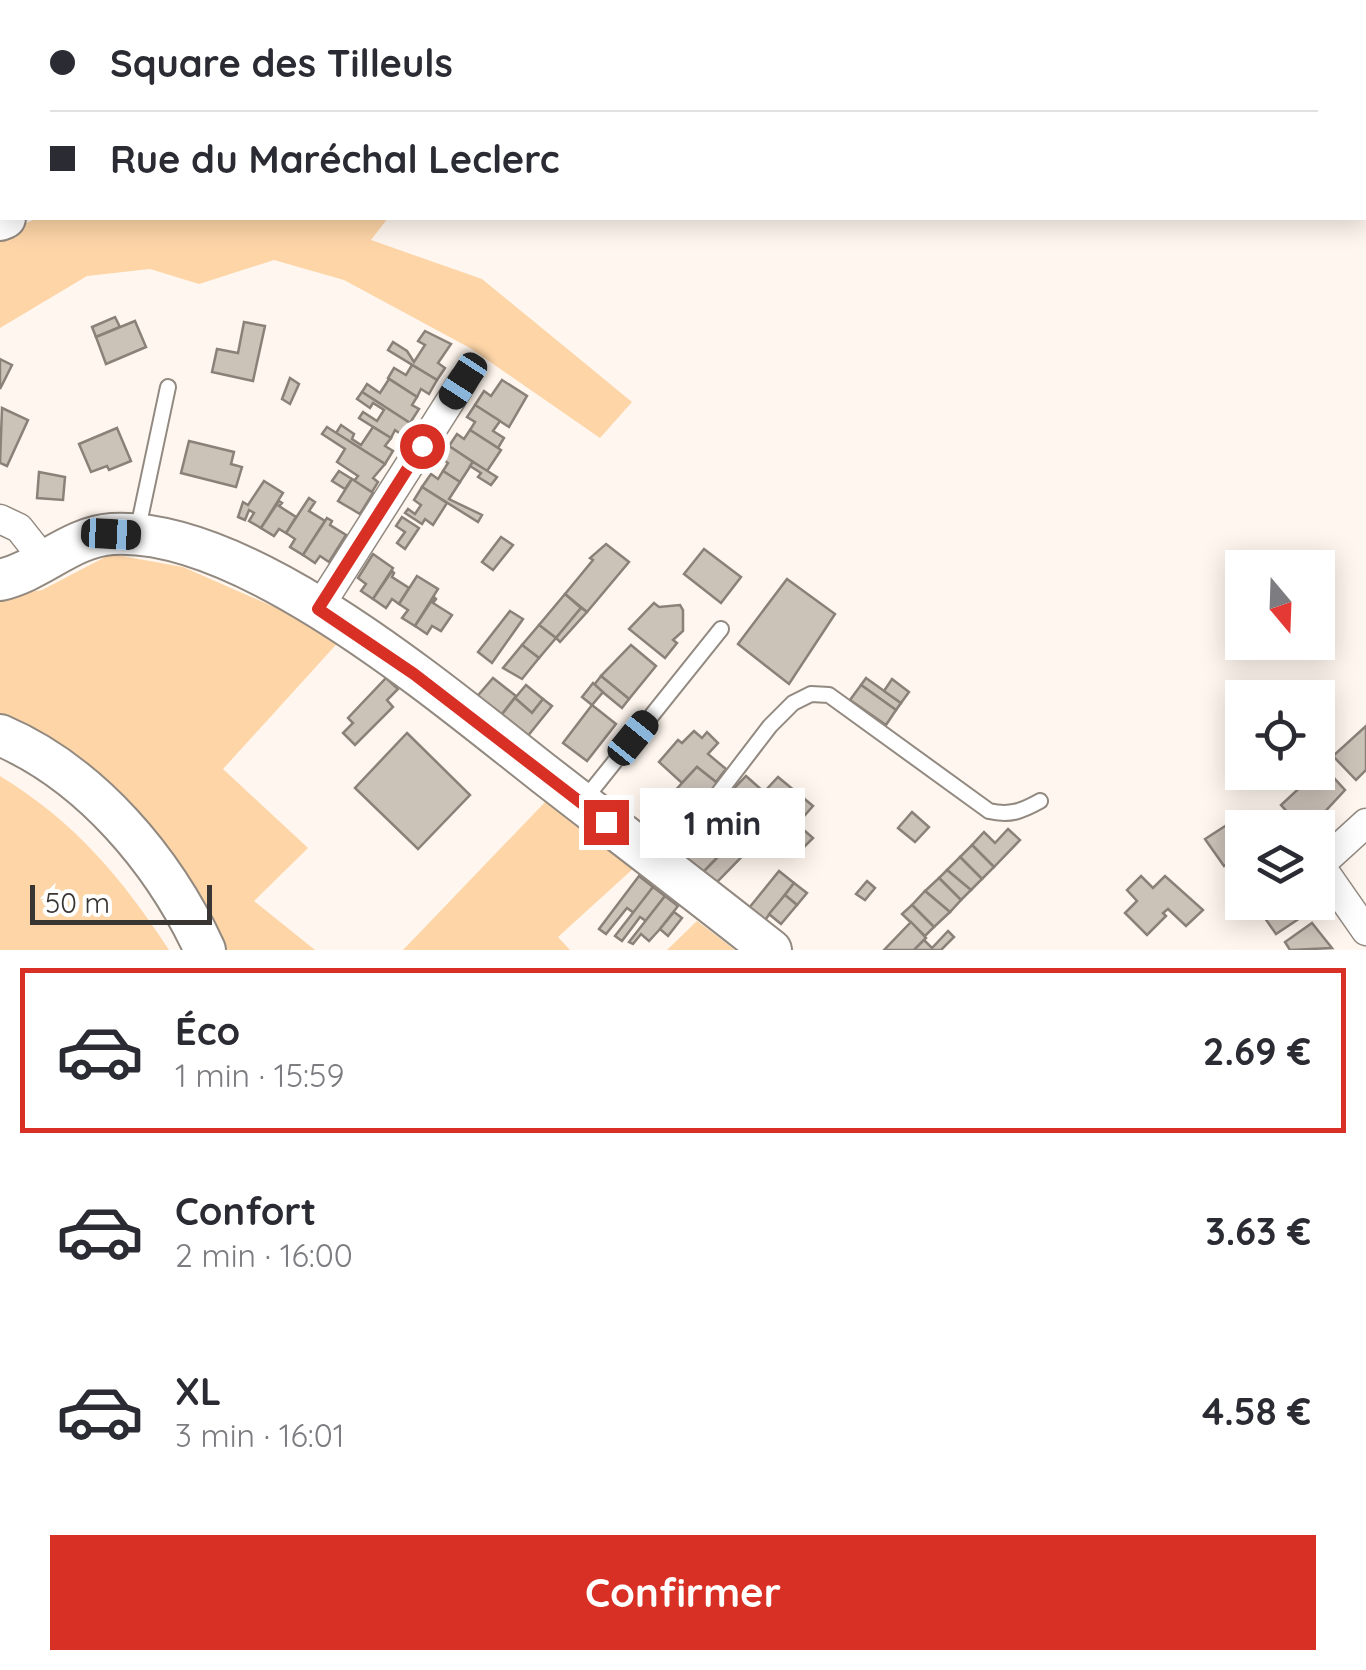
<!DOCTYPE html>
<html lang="fr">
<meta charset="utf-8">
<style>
body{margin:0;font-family:Quicksand,sans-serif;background:#f7f7f7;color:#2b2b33;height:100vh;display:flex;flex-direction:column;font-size:38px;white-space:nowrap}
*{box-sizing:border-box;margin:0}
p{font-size:32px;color:#7c7c81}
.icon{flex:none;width:55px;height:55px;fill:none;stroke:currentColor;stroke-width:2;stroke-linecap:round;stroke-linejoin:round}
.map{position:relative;height:950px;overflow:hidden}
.details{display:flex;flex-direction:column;background:#fff;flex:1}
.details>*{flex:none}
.top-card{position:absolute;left:0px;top:0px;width:1368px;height:220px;box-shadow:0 5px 25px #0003;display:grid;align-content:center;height:220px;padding:0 50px;background:#fff}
.needle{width:65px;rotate:161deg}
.buttons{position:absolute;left:1225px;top:550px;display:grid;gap:20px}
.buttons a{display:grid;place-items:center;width:110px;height:110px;border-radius:0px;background:#fff;box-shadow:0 5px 25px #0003;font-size:50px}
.scale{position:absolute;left:30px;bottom:25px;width:182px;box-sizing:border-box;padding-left:10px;border:5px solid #393532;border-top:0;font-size:28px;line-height:35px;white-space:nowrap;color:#393532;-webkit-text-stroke:8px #fff;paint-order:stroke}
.end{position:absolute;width:45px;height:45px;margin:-22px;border:12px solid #d93025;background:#fff;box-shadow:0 0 0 5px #fff}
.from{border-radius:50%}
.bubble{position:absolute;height:70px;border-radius:0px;background:#fff;box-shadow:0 5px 25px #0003;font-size:32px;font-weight:700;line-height:70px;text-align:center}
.car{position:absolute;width:30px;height:60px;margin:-30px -15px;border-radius:12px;box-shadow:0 0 8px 2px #0007;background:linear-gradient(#222 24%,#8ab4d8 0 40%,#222 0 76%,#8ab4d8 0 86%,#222 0)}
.top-card b{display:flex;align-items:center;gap:35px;height:95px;font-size:38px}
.top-card b+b{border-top:2px solid #e1e1e2}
.top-card i{width:25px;height:25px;background:#2b2b33}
ul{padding:18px 0 0;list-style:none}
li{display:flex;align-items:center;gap:30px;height:165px;margin:0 20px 15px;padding:0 30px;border:5px solid transparent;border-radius:0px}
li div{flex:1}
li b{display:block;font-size:38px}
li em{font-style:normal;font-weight:700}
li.current{border-color:#d93025}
li>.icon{width:90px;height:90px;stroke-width:1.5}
.action{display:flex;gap:20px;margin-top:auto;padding:20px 50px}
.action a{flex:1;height:115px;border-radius:0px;background:#d93025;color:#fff;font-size:40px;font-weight:700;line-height:115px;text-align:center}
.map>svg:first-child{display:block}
.green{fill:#fdd5a7}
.building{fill:#cbc2b8;stroke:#8a8279;stroke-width:2.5}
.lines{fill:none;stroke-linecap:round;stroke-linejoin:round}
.lane-casing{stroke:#928980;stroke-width:18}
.street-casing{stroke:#928980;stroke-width:31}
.secondary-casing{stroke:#928980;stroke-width:44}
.path{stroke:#ada6a0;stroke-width:4;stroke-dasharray:5 8;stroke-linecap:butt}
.lane{stroke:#fff;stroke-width:14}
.street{stroke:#fff;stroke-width:28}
.secondary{stroke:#fff;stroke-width:40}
.route{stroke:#d93025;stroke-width:12}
</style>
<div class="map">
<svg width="1366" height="950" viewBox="0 0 1366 950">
<rect width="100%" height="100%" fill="#fff7ef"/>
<!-- green -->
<g class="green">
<path d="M0,0h327l-325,2 -2,167z"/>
<path d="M38,218h350l-17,22 111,39 150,123 -32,36 -130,-90 -126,-68 -70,-20 -75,24 -49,-15 -63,7 -87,52v-94z"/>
<path d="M111,554l72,13 160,70 -120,132 85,79 -54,53 61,49h-104l-4,-14 -207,-208v-131l42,-7z"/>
<path d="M0,776c75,46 121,101 169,174h-169z"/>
<path d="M548,799l87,68 -77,70 12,13h-167z"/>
<path d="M697,921l38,29h-68z"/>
</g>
<!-- building -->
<g class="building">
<path d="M115,317l5,10 -24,10 -4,-10z"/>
<path d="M135,321l11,26 -40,17 -10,-27z"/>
<path d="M244,322l21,4 -12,55 -41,-9 5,-23 21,4z"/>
<path d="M425,331l26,13 -13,19 7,5 -8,12 -49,-30 5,-8 14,9 7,11 11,-17 -7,-4z"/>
<path d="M0,359l12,6 -12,24z"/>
<path d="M412,365l25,15 -8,14 -8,-5 -4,8 -29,-19 6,-10 12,7z"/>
<path d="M290,378l9,6 -9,20 -8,-5z"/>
<path d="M389,379l28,18 -5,8 7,4 -9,14 -48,-31 5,-8 13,9z"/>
<path d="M502,380l25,16 -18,31 -34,-22 9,-14 7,5z"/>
<path d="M362,392l48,31 -8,12 -7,-5 -4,8 -32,-20 4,-6 14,9 7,-11 -11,-7 -3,5 -13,-9z"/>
<path d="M475,405l25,16 -7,10 11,7 -6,10 -28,-18 5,-8 -8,-5z"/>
<path d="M2,408l26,12 -21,46 -7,-3z"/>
<path d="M341,425l13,9 -2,5 9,6 12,-18 18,11 -6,8 8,5 -8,13 -49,-31z"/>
<path d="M327,427l58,37 -12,14 5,4 -6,10 -18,-11 4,-5 -21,-14 8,-13 -23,-15z"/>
<path d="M117,428l14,33 -22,9 -2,-4 -16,6 -12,-28z"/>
<path d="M470,430l31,20 -14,21 -38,-25 8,-12 7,5z"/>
<path d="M189,441l45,11 -3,12 11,3 -6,20 -55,-14z"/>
<path d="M449,446l24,16 -13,20 -17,-11 5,-8 -7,-5z"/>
<path d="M473,462l24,15 -6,8 -13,-8 3,-4 -11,-7z"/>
<path d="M339,471l13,8 -7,10 -13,-8z"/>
<path d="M443,471l17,11 -11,17 33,16 -4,7 -56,-35 9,-13 7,5z"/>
<path d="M39,472l26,5 -2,23 -26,-2z"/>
<path d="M352,479l21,14 -13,21 -22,-13z"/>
<path d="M264,481l19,12 -22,35 -12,-7 5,-8 -5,-3 -4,10 -7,-3 5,-15 5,3z"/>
<path d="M422,487l25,16 -14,22 -8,-6 -3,5 -17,-11 3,-4 7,5 6,-9 -7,-5z"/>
<path d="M309,498l6,4 -6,9 16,10 -22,34 -13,-8 5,-8 -9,-6z"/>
<path d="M279,501l3,2 -3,3 17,11 -10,16 -7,-4 -5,7 -13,-8z"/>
<path d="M402,517l17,11 -14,21 -8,-6 8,-11 -9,-6z"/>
<path d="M327,518l5,3 -2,4 16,10 -17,27 -9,-6 -5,7 -12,-8z"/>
<path d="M501,537l12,8 -20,25 -11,-8z"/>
<path d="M606,544l23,18 -42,50 -22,-18 28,-34 -3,-2z"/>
<path d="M704,549l37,28 -20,26 -37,-29z"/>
<path d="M373,554l20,14 -20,31 -12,-8 5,-7 -8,-6z"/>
<path d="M392,571l2,2 -2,4 17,11 -10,16 -7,-5 -6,9 -13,-9z"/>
<path d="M417,576l21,13 -23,37 -13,-8 6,-8 -9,-6z"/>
<path d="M787,579l48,35 -46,70 -51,-40z"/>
<path d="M565,594l16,14 -25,30 -17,-13z"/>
<path d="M434,597l2,2 -3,4 19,12 -11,16 -9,-5 -5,8 -12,-8z"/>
<path d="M654,603l5,4 21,-2 3,5v21l-10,9 4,3 -12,15 -36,-29z"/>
<path d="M581,608l6,4 -27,30 -4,-4z"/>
<path d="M510,611l13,8 -31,44 -14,-11z"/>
<path d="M539,625l17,13 -17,20 -17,-13z"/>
<path d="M522,645l17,13 -17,21 -19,-11z"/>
<path d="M631,645l25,21 -27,33 -28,-23z"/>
<path d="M601,676l28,23 -7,9 -28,-23z"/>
<path d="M386,678l12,11 -11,11 6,7 -38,38 -12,-12 10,-10 -5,-5z"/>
<path d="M493,678l23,18 -17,22 -25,-18z"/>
<path d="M866,678l35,25 -5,7 -35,-25z"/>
<path d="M892,679l17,13 -8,11 -17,-12z"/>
<path d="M593,683l10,9 -11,13 -10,-8z"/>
<path d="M526,685l17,14 -11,14 -17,-15z"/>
<path d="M861,685l35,25 -10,15 -36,-25z"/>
<path d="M515,698l17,15 11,-14 9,7 -29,36 -24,-24z"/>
<path d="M592,705l24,19 -29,37 -24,-18z"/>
<path d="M1366,726v44l-10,10 -23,-24z"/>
<path d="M694,731l8,7 5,-6 11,11 -10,11 18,15 -10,13 -19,-15 -15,16 -23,-21 19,-22 4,3z"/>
<path d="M407,733l63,62 -52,54 -63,-61z"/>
<path d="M1323,766l22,24 -27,29 -1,-2 -15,11 -21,-23z"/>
<path d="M697,767l19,15v5l-36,40 -8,-7 13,-15 -13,-11z"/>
<path d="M746,776l18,16 14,-15 35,29 -15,17 -25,-21 -47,46 -26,-24z"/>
<path d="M773,802l25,21 -13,13 -14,-14 -15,15 2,3 -42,43 -14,-10z"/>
<path d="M912,812l17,15 -14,15 -17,-14z"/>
<path d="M1233,821l9,15v17l-18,13 -19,-27z"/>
<path d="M700,824l26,24 -24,25 -28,-22z"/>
<path d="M797,824l16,14 -12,12 -16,-14z"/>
<path d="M1008,829l12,11 -26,27 -22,-22 12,-13 11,11z"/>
<path d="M972,845l22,22 -12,12 -22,-22z"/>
<path d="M960,857l22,22 -11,11 -24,-20z"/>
<path d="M947,870l24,20 -10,10 -22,-22z"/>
<path d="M779,871l15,12 -29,37 -16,-12z"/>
<path d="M639,876l14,11 -19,26 -7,-5 -21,26 -7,-5z"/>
<path d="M1141,876l12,12 12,-12 38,34 -17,16 -18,-17 -5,4 3,3 -19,19 -22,-22 12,-12 -10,-11z"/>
<path d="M939,878l22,22 -11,12 -25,-21z"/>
<path d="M867,881l8,7 -10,12 -9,-6z"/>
<path d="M794,883l13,10 -10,12 -12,-10z"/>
<path d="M653,887l12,9 -19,25 -6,-4 -18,24 -7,-5z"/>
<path d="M925,891l25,21 -16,15 -22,-22z"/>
<path d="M785,895l12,10 -16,19 -12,-10z"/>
<path d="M665,896l13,10 -18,23 -11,12 -8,-7 -8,10 -4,-2z"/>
<path d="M1266,902h28l12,12 -30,20 -18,-26z"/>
<path d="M912,905l22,22 -9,9 -23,-22z"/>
<path d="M674,912l8,6 -14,18 -8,-7z"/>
<path d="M911,922l15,16 -12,12h-30z"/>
<path d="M1312,923l20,25 -42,2 -5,-8z"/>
<path d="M948,931l6,6 -13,13h-27l10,-10 8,8z"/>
</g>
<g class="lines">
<!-- lane casing -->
<g class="lane-casing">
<g id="lane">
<path d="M137,533l31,-146"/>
<path d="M584,800l137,-171"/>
<path d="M659,856l49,-49 62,-81 23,-23 18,-9 18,1 160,116c21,5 33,0 51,-10"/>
</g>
</g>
<!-- street casing -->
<g class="street-casing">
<g id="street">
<path d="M0,519l19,9 26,33"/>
<path d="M318,609l145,-228"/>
<path d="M1366,823l-46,42 46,66"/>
</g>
</g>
<!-- secondary casing -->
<g class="secondary-casing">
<g id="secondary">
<path d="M355,2l1,-2"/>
<path d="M0,220l5,-2"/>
<path d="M0,580c40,-9 70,-43 112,-46 133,-8 329,159 431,239 76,59 152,117 228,177"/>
<path d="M0,735c91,39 164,126 205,215"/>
</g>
</g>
<!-- path -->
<path class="path" d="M0,178l2,-1"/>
<!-- lane -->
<use href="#lane" class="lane"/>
<!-- street -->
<use href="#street" class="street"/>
<!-- secondary -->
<use href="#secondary" class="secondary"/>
</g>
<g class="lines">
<!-- route -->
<path class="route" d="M422,446l-104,163 96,65 192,148"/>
</g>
</svg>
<div class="buttons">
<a><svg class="needle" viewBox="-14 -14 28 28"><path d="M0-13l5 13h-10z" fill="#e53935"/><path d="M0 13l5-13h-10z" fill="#7c7c81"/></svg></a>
<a><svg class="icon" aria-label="locate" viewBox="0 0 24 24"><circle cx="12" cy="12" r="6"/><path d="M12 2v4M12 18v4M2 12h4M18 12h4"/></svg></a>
<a><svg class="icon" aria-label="layers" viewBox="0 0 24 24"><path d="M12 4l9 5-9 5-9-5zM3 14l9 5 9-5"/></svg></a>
</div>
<div class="scale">50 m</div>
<i class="end from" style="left:422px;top:446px"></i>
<i class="end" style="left:606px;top:822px"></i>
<div class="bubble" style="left:640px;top:788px;width:165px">1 min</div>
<i class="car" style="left:463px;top:381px;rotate:213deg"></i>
<i class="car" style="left:111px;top:534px;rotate:93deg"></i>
<i class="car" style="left:633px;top:738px;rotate:39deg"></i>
<div class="top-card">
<b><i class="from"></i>Square des Tilleuls</b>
<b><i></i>Rue du Maréchal Leclerc</b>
</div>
</div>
<section class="details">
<ul>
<li class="current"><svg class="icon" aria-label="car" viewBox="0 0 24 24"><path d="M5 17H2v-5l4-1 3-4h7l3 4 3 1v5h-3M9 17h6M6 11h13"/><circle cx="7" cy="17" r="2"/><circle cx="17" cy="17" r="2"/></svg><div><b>Éco</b><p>1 min · 15:59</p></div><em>2.69 €</em></li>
<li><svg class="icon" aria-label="car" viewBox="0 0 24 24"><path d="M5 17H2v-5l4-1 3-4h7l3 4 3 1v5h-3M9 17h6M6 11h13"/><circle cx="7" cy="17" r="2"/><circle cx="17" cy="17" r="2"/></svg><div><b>Confort</b><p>2 min · 16:00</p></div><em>3.63 €</em></li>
<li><svg class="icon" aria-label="car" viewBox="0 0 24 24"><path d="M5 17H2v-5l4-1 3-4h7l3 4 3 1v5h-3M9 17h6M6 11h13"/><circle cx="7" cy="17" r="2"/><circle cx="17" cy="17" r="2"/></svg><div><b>XL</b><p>3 min · 16:01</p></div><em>4.58 €</em></li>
</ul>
<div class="action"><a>Confirmer</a></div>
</section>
